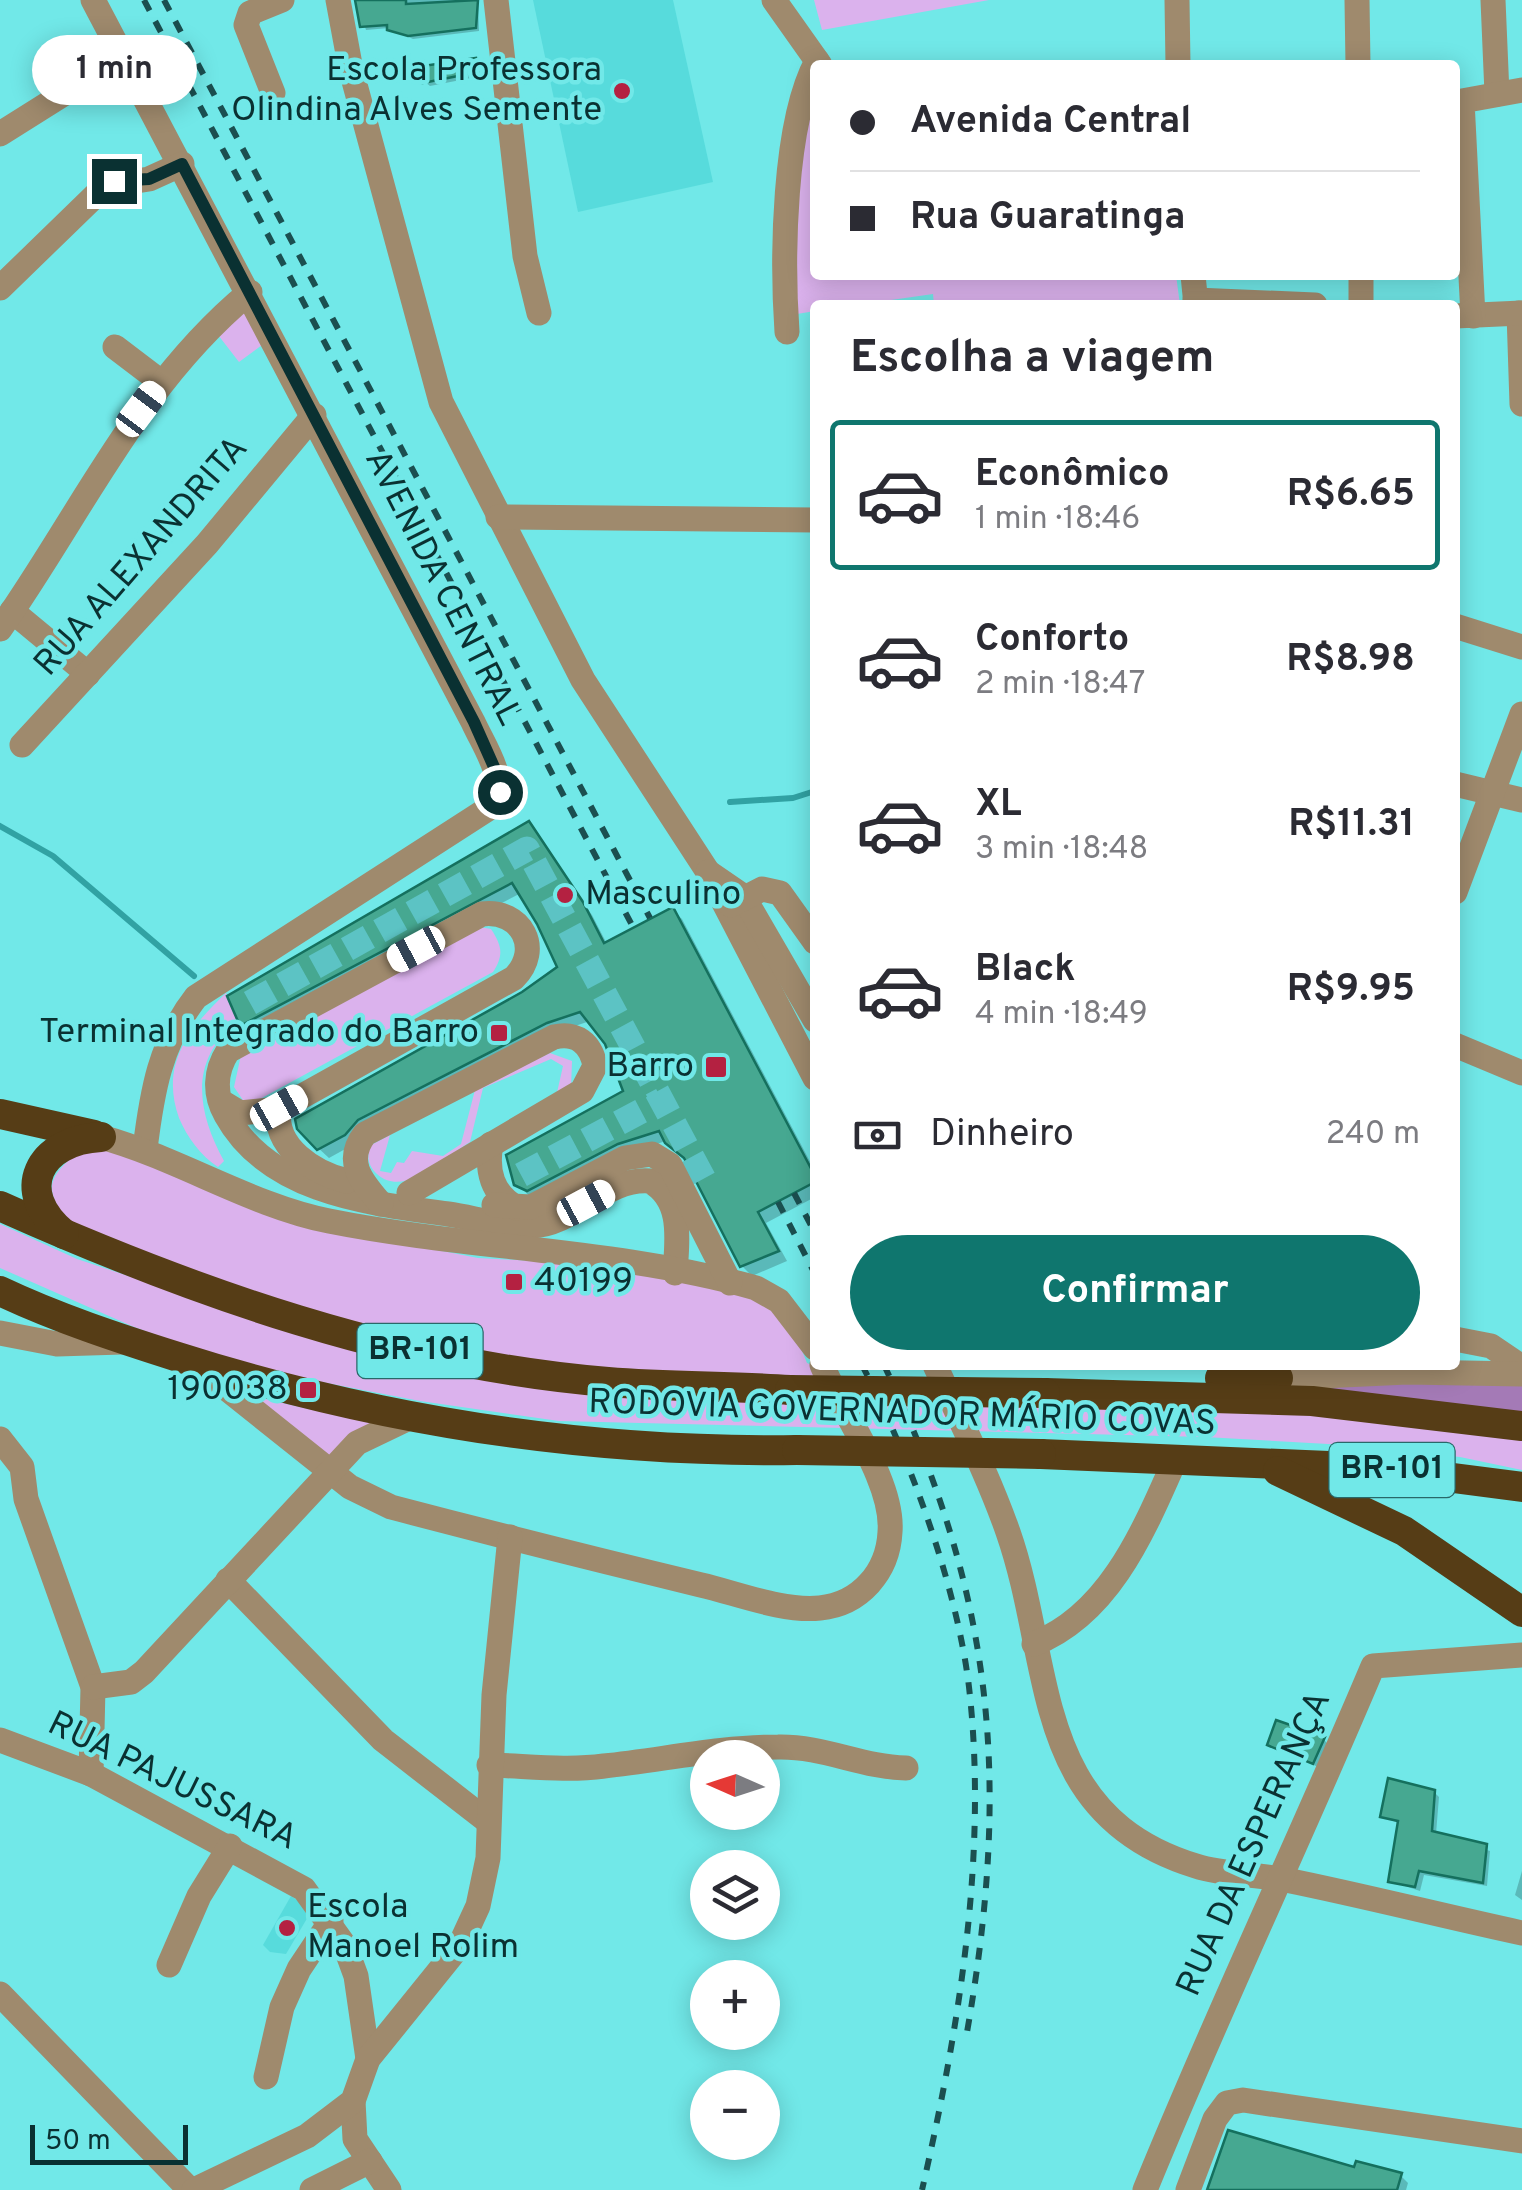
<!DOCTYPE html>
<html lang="pt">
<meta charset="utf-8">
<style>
body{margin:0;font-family:Overpass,sans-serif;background:#f7f7f7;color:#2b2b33;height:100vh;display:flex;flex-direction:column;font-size:38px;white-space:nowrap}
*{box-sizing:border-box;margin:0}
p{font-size:32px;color:#7c7c81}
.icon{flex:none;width:55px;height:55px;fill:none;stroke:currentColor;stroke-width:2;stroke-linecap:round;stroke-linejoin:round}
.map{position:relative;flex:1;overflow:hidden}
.details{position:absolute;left:810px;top:300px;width:650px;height:1070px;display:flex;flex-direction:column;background:#fff;border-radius:10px;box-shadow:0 5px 25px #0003}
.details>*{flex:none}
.banner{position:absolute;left:810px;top:60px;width:650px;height:220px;border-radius:10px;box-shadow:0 5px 25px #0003;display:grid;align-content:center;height:220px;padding:0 40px;background:#fff}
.needle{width:65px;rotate:273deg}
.buttons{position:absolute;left:690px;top:1740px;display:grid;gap:20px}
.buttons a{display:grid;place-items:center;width:90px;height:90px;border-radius:50%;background:#fff;box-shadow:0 5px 25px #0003;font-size:50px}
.scale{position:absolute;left:30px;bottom:25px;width:158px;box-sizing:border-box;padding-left:10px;border:5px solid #0a3132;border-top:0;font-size:28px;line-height:35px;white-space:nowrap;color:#0a3132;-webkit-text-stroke:8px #71e8e8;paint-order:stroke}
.end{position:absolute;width:45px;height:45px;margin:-22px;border:12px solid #0a3132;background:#fff;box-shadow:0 0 0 5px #fff}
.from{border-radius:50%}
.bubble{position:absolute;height:70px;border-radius:35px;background:#fff;box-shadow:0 5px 25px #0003;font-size:32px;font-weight:700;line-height:70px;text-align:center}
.car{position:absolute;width:30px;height:60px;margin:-30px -15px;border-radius:12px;box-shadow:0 0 8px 2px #0007;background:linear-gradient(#fff 24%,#345 0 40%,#fff 0 76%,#345 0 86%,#fff 0)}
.banner b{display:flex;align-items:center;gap:35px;height:95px;font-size:38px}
.banner b+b{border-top:2px solid #e1e1e2}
.banner i{width:25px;height:25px;background:#2b2b33}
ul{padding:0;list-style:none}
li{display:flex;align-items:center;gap:30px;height:150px;margin:0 20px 15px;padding:0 20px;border:5px solid transparent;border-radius:10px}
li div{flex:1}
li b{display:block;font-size:38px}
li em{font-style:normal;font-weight:700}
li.selected{border-color:#0f766e}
li>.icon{width:90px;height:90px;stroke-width:1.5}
h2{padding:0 40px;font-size:45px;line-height:120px}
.pay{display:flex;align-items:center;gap:25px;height:110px;padding:0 40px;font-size:38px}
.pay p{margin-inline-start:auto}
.button{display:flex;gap:20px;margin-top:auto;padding:20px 40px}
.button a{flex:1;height:115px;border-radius:60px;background:#0f766e;color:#fff;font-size:40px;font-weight:700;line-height:115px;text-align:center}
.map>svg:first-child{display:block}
.built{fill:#57dbdc}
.green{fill:#dbb2ed}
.forest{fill:#a47ab6}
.shadow{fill:#0003}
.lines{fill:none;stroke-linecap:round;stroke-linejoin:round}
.stream{stroke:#31a2a3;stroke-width:6}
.building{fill:#46a891;stroke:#15705e;stroke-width:2.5}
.minor-tunnel{stroke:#5cc3c4;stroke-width:25;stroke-dasharray:25 12;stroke-linecap:butt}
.minor{stroke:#9f8a6d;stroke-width:25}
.highway{stroke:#563d16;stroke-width:30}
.rail{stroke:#1b4f50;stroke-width:6;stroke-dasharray:12 12;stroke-linecap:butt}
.highway-bridge{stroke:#563d16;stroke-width:30}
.route{stroke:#0a3132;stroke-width:12}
.poi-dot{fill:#b42141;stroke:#71e8e8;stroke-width:4}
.labels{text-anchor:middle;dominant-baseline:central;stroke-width:9;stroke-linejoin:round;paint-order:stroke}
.shield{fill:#71e8e8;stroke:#296869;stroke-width:2.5}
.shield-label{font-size:32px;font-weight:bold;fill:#0a3132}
.poi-label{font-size:35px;fill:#0a3132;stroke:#71e8e8;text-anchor:end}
.street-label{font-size:35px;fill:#0a3132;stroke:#71e8e8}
</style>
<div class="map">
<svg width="1522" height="2190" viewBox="0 0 1522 2190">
<rect width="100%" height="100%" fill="#71e8e8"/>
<!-- built -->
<g class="built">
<path d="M533,0h140l40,182 -135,30z"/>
<path d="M291,1896l21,14 -26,44 -16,-2 -7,-7z"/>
</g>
<!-- green -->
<g class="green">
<path d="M814,0h175l-167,30z"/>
<path d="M815,79v196h361l4,30h-246l-1,-11 -77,11h-41v6l-24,4 4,-157z"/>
<path d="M242,308l20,37 -23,17 -24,-31z"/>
<path d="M474,926l17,3c11,17 13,26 2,43l-246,134 -13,-19 7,-32z"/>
<path d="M226,993l12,29c-50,37 -41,90 -14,139l-6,6c-17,-11 -31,-30 -39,-49 -19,-53 9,-89 47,-125z"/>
<path d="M550,1053l22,8 -1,27 -15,9 7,-31 -12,-7 -68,29 -13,54c-24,15 -66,57 -93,32 -9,-8 -11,-18 -6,-29l19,-10 -10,36 11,2 6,-11 7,1 8,-12 31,5 18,-12 15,-58z"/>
<path d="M90,1143l209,80 179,35 111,6 158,29c29,16 49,39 60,70l18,8 5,11 -159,3 -306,-55 -286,-96c-40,-45 -35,-56 11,-91z"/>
<path d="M0,1224l77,35 115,38 276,73 726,34 328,31v35l-62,-13 -114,-12 -141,-8 -646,-16 -139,-20 -177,-34 -109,-40 -134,-59z"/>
<path d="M252,1396l124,28 -30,40 3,21z"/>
</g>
<!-- forest -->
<path class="forest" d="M1522,1378v38l-340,-26z"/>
<!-- shadow -->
<g class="shadow">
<path d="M357,0h121l1,31 -66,8 -24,-11 -23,2z"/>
<path d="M475,60l6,16 -51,10 -5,-4z"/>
<path d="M815,148v23l-4,-20z"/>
<path d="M528,825l64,90 15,29 65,-34 10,9 133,252v26l-49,26 21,38 -35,15 -10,-10 -53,-105 -23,-20 -38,12 -96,46 -19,-20 114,-87 -20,-49 -17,-22 -33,11 -228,126 -25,-23 256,-167 -39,-75 -269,141 -9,-10z"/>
<path d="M1323,1739l5,5 -10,23 -48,-23z"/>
<path d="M1434,1792l5,5 -3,37 54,17 -3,35 -63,-11 -4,16 -30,-10 10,-57 -17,-8z"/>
<path d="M1522,1871v29l-7,-5z"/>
<path d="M1356,2170l44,5 8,8 -2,7h-195z"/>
</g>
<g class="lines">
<!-- stream -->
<g class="stream">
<path d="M730,802l63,-4 22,-7"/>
<path d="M0,826l53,30 141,120"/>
</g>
</g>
<!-- building -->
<g class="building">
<path d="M355,0h51v4l72,-4 -2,28 -68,8 -21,-6v-5l-27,2z"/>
<path d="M476,58l2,14 -55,11v-17z"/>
<path d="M529,821l54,81 21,41 69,-36 142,269v6l-57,30 21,39 -39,16 -56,-109 -19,-15 -6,-12 -41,13 -91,47 -13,-6 -8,-30 117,-64 -18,-47 -25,-32 -33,11 -189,97 -13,15 -28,15 -20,-21 -2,-10 227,-127 35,-25 -20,-43 -25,-41 -272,143 -13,-30z"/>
<path d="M1276,1720l49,17 -12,27 -46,-19z"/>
<path d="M1388,1778l47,12 -3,41 55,13 -4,39 -64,-12 -4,16 -27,-5 10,-61 -18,-4z"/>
<path d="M1228,2130l126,37 2,-6 46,12 -5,17h-190z"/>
</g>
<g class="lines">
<!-- minor-tunnel -->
<g class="minor-tunnel">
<path d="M250,1003l277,-154 181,338"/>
<path d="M521,1175l141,-75"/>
</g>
<!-- minor -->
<g class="minor">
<path d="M93,0l380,722c12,26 31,52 24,81l-301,194c-36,46 -44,95 -51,152"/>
<path d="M338,0l13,70 90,332 142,278 125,192 107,206"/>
<path d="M496,0l29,256 14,57"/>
<path d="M774,0l46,65"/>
<path d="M1177,0l1,65"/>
<path d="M1357,0l1,65"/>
<path d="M1493,0l4,94"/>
<path d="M273,93l-27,-68 4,-12 32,-13"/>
<path d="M0,134l124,-78"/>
<path d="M1193,275l3,30"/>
<path d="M1361,275v30"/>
<path d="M0,288l105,-102 44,-7 33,-15"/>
<path d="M1195,300l120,5"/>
<path d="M1519,313l3,91"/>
<path d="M1455,316l67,-3"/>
<path d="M1473,316l-11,-215 60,-11"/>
<path d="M787,332c-5,-72 -4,-209 30,-271"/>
<path d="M115,347l46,35"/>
<path d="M498,517l317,3"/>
<path d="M12,611l76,63"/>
<path d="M1455,626l67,21"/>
<path d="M0,629c81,-115 139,-246 250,-337"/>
<path d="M22,745l185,-201 107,-129"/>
<path d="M1455,784l67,16"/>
<path d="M708,872l35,24 72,124"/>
<path d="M1455,892l67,-178"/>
<path d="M731,905l31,-16 18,4 35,49"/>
<path d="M1455,1045l67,28"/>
<path d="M220,1101l20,12 39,-4 235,-131c29,-29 7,-69 -32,-64l-254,137c-13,20 -14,43 -2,64 43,78 143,88 222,99 27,4 56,13 83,12 44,-1 74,-49 119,-45 34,19 27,60 25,92"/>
<path d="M279,1109c-6,38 35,64 68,72"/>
<path d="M101,1137c77,21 151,69 228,84 140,28 289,28 427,67l23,13 36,47"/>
<path d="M491,1144c-5,27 1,50 26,64"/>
<path d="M381,1204c-18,-21 -38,-42 -16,-70l189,-97c22,-5 37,6 41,29l-13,25 -173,102"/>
<path d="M494,1205l37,2 94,-49 27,-4 18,11 60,118"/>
<path d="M0,1333l57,11 65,-2"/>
<path d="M1455,1339l36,7 31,21"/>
<path d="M197,1365l153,122 41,20c103,27 206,53 310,78 35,8 82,27 119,23 40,-4 68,-36 70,-76 4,-51 -48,-119 -68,-167"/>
<path d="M935,1365c25,55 53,110 73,167 46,131 21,283 188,334 28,9 61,8 90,14 79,16 157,36 236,53"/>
<path d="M1263,1372l15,6 129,-6 115,2"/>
<path d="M0,1439l22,28 4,32 67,188 -2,87"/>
<path d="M228,1580l155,160 103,80"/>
<path d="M1034,1644c76,-30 110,-114 141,-184"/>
<path d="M93,1687l38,-5 13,-10 213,-229 50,-24"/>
<path d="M0,1740l91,34 213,115 41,57 11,30 12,83"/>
<path d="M489,1765c38,1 78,6 115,1 58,-6 115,-19 174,-19 45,-1 84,20 128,21"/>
<path d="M169,1965l30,-69 31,-50"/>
<path d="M0,1994l190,196"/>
<path d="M266,2077l16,-70 17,-38 32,-48"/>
<path d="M353,2101l2,38 34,51"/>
<path d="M194,2190l113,-54 46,-35 15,-42 92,-114 18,-39 10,-48 6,-163 16,-158"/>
<path d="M312,2190l58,-29"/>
<path d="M1145,2190c72,-177 154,-348 228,-524l149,-11"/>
<path d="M1188,2190l27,-71 12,-16 16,-3 279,41"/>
</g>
<!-- highway -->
<g class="highway">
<path d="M0,1114l94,21"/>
<path d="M0,1206c192,86 398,159 608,176 61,5 122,4 182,8"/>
<path d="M64,1234c-52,-43 -25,-94 37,-97"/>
<path d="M0,1291c57,27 118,47 178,66 201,64 407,96 619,93"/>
<path d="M1220,1378h58"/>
<path d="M1045,1393l267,8 210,25"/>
<path d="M1041,1454l335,14 146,19"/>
<path d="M1278,1471l126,60 118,81"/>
</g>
<!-- rail -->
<g class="rail">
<path d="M144,0l489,927"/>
<path d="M164,0l486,918"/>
<path d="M794,1193l21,40"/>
<path d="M778,1202l37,72"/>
<path d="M862,1365c47,90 95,221 107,322 19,166 -10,342 -47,503"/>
<path d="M884,1365c112,234 127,419 82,673"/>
</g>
<!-- highway-bridge -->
<g class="highway-bridge">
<path d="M790,1390l255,3"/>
<path d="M797,1450l244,4"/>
</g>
</g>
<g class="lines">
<!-- route -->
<path class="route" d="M114,181l35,-2 33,-15 292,558 24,54 2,16"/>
</g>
<!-- markers -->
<g class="poi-dot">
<circle cx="622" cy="91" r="10"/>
<circle cx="565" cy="895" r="10"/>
<rect x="489" y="1023" width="20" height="20" rx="5"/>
<rect x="704" y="1055" width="24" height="24" rx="5"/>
<rect x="504" y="1272" width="20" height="20" rx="5"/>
<rect x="298" y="1380" width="20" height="20" rx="5"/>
<circle cx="287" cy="1928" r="10"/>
</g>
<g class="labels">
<!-- shield labels -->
<g class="shield">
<rect x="357.5" y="1324" width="125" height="54" rx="8"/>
<rect x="1329.5" y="1443" width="125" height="54" rx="8"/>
</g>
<g class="shield-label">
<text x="420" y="1351">BR-101</text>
<text x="1392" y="1470">BR-101</text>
</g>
<!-- poi labels -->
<g class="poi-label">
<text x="602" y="71">Escola Professora<tspan x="602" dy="40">Olindina Alves Semente</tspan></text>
<text x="585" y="895" text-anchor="start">Masculino</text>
<text x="479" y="1033">Terminal Integrado do Barro</text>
<text x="694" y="1067">Barro</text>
<text x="534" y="1282" text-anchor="start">40199</text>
<text x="288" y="1390">190038</text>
<text x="307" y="1908" text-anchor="start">Escola<tspan x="307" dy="40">Manoel Rolim</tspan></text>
</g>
<!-- street labels -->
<g class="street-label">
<text transform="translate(142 557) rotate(-49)">RUA ALEXANDRITA</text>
<text transform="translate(442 588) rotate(63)">AVENIDA CENTRAL</text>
<text transform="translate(902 1414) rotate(2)">RODOVIA GOVERNADOR MÁRIO COVAS</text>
<text transform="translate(172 1782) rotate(26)">RUA PAJUSSARA</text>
<text transform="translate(1255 1844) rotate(-66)">RUA DA ESPERANÇA</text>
</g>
</g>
</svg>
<div class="buttons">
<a><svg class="needle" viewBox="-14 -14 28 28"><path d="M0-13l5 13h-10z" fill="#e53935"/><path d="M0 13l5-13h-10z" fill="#7c7c81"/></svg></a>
<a><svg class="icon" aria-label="layers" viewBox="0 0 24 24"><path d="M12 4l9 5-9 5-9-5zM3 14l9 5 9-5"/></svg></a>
<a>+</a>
<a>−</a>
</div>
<div class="scale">50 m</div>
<i class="end from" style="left:500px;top:792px"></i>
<i class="end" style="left:114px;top:181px"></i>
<div class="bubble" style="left:32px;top:35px;width:165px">1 min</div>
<i class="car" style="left:141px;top:409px;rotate:37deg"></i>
<i class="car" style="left:416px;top:949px;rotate:242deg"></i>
<i class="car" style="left:279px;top:1108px;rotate:61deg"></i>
<i class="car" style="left:586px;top:1203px;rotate:62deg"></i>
<div class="banner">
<b><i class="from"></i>Avenida Central</b>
<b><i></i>Rua Guaratinga</b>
</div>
<section class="details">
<h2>Escolha a viagem</h2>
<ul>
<li class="selected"><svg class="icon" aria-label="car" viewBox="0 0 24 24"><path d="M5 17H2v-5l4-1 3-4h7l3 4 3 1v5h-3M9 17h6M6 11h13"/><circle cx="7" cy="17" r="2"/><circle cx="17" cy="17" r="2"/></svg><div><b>Econômico</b><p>1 min · 18:46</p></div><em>R$6.65</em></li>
<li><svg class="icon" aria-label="car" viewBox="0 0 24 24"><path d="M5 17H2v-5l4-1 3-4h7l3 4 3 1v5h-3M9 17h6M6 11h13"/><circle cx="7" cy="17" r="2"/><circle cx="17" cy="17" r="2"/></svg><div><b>Conforto</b><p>2 min · 18:47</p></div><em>R$8.98</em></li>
<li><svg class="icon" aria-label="car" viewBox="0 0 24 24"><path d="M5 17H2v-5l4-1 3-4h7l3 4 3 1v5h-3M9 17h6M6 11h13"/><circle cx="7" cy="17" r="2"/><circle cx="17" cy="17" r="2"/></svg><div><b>XL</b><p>3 min · 18:48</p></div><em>R$11.31</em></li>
<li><svg class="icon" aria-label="car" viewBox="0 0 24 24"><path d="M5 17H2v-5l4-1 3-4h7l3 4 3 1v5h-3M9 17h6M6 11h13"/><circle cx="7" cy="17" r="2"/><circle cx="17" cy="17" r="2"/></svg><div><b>Black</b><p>4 min · 18:49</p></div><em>R$9.95</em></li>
</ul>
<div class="pay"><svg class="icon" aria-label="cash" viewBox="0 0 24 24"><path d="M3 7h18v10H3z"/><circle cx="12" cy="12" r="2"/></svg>Dinheiro<p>240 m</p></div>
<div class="button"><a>Confirmar</a></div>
</section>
</div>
